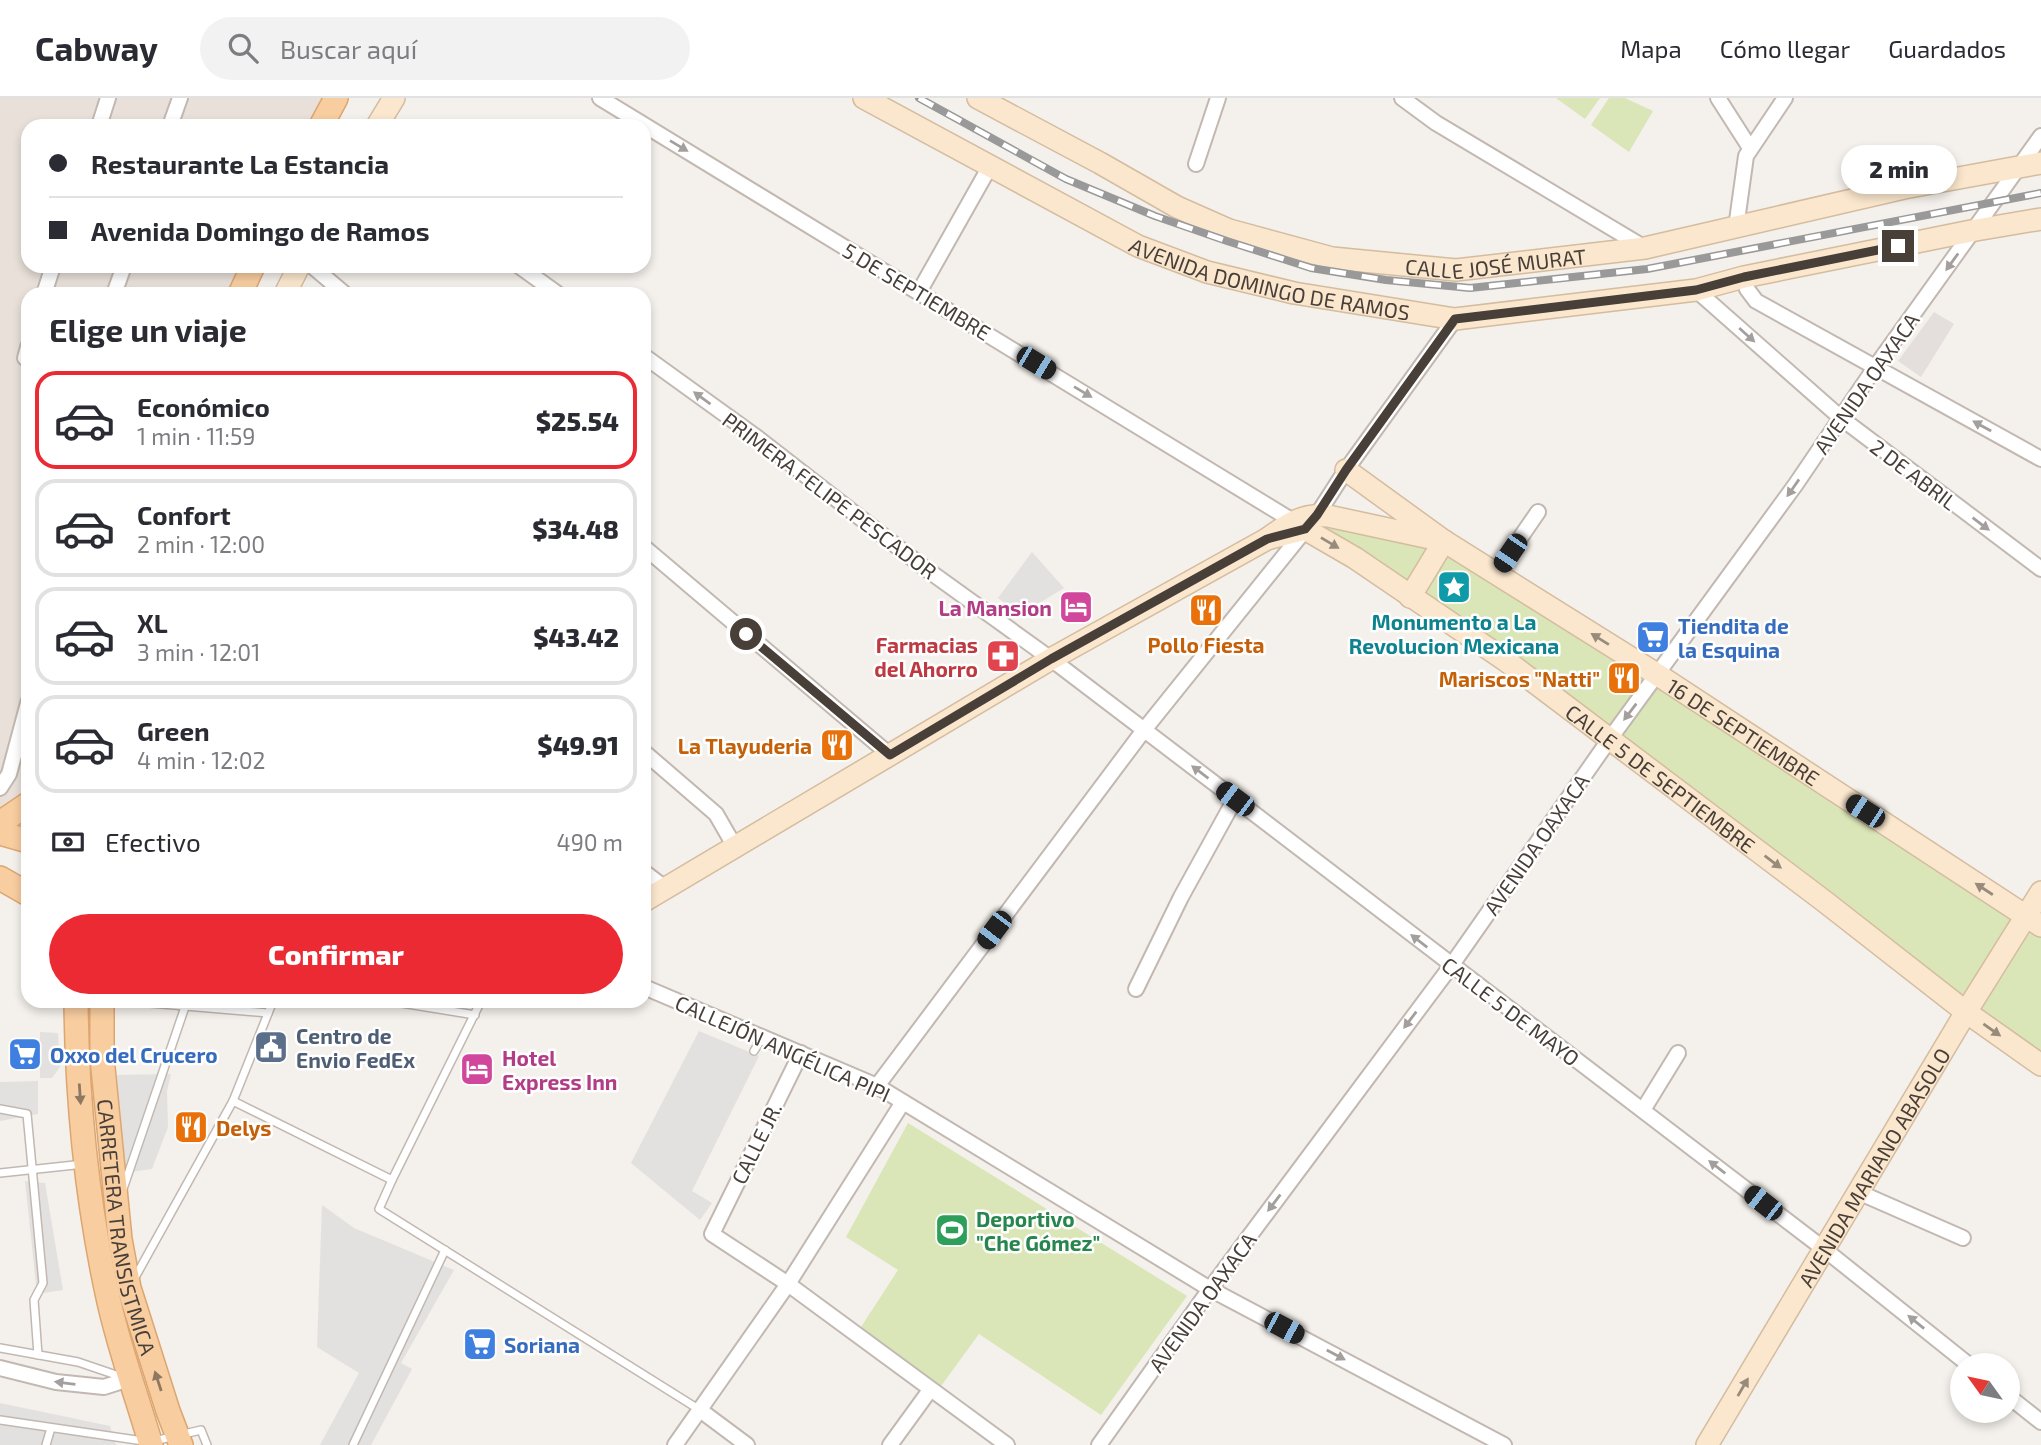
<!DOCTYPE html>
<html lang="es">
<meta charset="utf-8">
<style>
body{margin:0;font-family:"Exo 2",sans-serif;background:#f2f2f3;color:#2b2b33;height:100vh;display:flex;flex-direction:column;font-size:26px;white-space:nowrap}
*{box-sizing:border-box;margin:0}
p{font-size:23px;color:#7c7c81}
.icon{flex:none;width:38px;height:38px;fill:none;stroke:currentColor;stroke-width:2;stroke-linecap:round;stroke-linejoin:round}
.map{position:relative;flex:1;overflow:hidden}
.drawer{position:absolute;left:21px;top:189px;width:630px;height:721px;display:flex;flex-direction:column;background:#fff;border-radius:21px;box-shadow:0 4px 10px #0003}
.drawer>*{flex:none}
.banner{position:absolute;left:21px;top:21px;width:630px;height:154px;border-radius:21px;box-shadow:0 4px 10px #0003;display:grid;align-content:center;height:154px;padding:0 28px;background:#fff}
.needle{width:46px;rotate:303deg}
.buttons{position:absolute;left:1950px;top:1255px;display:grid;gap:14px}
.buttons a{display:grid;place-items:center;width:70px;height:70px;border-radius:50%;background:#fff;box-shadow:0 4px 10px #0003;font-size:35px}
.end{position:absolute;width:32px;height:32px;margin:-16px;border:9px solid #483f39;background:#fff;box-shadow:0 0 0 4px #fff}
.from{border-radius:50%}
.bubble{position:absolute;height:49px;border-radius:24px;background:#fff;box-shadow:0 4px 10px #0003;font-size:23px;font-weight:800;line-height:49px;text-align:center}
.car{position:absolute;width:21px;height:42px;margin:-21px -10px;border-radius:9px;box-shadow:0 0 5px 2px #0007;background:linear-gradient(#222 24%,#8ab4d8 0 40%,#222 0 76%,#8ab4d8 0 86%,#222 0)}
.banner b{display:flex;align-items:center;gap:24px;height:66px;font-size:26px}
.banner b+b{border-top:2px solid #e1e1e2}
.banner i{width:18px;height:18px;background:#2b2b33}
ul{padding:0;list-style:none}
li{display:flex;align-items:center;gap:21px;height:98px;margin:0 14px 10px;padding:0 14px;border:4px solid #e1e1e2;border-radius:21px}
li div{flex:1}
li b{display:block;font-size:26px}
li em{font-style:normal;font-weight:800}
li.selected{border-color:#ec2a34}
li>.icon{width:63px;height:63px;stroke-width:1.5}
h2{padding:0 28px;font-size:32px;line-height:84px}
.pay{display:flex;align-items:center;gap:18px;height:77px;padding:0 28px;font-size:26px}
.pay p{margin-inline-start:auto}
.cta{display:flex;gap:14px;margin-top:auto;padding:14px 28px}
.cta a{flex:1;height:80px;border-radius:42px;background:#ec2a34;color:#fff;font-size:28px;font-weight:800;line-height:80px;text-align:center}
header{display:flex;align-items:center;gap:42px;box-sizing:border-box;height:98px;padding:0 35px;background:#fff;border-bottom:2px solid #e1e1e2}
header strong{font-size:33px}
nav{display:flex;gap:38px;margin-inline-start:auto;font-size:24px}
.search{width:490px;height:63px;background:#f2f2f3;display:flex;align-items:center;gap:18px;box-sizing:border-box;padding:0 24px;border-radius:38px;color:#7c7c81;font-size:26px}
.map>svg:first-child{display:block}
.residential{fill:#e8e0d9}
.industrial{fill:#e4dfdc}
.green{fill:#dae6b7}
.parking{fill:#e3e1df}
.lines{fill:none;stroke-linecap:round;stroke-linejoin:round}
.lane-casing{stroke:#c2b8b1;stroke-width:10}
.street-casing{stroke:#c2b8b1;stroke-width:18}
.secondary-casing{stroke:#d4bc9f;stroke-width:24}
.primary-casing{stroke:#dda670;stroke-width:26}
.lane{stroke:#fff;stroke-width:7}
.street{stroke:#fff;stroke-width:14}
.secondary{stroke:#fbe7ce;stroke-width:21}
.primary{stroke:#f8cda0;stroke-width:23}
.rail-casing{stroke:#999;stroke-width:8}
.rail{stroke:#fff;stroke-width:5;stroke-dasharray:16;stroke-linecap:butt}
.oneway{fill:#a49f9c}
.oneway2{fill:#998b7c}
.oneway3{fill:#8e7862}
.route{stroke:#483f39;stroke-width:9}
.labels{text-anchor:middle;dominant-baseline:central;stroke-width:5;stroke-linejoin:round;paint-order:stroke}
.street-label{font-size:21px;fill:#483f39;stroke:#fff}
.hotel-label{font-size:21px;font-weight:bold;fill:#b23c85;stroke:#fff;text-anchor:end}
.culture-label{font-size:21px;font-weight:bold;fill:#0d838f;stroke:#fff}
.shop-label{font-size:21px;font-weight:bold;fill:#366cbe;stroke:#fff;text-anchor:start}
.health-label{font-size:21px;font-weight:bold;fill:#be3a42;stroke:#fff;text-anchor:end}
.food-label{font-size:21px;font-weight:bold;fill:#c56008;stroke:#fff;text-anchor:end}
.service-label{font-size:21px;font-weight:bold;fill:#4e5e75;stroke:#fff;text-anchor:start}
.leisure-label{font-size:21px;font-weight:bold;fill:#27864d;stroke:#fff;text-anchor:start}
</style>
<header>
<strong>Cabway</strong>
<div class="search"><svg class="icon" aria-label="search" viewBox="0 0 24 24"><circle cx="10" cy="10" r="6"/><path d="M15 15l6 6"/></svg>Buscar aquí</div>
<nav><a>Mapa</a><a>Cómo llegar</a><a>Guardados</a></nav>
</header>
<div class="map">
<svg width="2041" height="1347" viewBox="0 0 2041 1347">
<rect width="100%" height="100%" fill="#f4f0eb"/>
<!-- residential -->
<path class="residential" d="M0,0h328l-14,28h-286v140h218l-14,28h-204v532l-28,-8z"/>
<!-- industrial -->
<path class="industrial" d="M1934,214l20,12 -33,53 -23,-16z"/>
<!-- green -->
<g class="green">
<path d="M1556,0h44l-15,21z"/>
<path d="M1609,0h16l28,13 -24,41 -38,-27z"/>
<path d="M1293,422l151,21 597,385v139l-432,-325z"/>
<path d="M908,1025l279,173 -86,119 -122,-81 -38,52 -80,-59 37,-57 -52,-33z"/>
</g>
<!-- parking -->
<g class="parking">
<path d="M1032,454l32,36 -34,21 -7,7 -25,-18z"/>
<path d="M699,933l60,25 -67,135 20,12 -12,17 -69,-57z"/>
<path d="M40,934l18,1 2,34 -8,11h-12z"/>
<path d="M171,976l-4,17 1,36 -16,42 -29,4 -5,-49 -1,-49z"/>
<path d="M38,983v33l-38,7v-39z"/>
<path d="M25,1083l20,2 18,107 -26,4z"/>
<path d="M322,1107l32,23 100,42 -53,93 11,6 -41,76h-51l39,-72 -42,-26z"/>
<path d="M0,1305l110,23 6,19h-116z"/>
</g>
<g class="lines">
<!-- lane casing -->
<g class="lane-casing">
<g id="lane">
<path d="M126,903l142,12"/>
<path d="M273,903l-40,100 159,79 89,-179"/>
<path d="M389,903l86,14"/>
<path d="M754,953l9,-15"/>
<path d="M0,1011l27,5 16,169 -9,17 4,55"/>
<path d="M0,1075l84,-9"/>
<path d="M392,1082l-13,29 321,201"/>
<path d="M123,1091l64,-188"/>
<path d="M133,1183l100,-180"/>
<path d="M0,1250l78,14 47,16"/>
<path d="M0,1322l150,22 51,-12 6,15"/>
<path d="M46,1347l5,-17"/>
<path d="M353,1347l92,-195"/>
</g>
</g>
<!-- street casing -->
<g class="street-casing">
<g id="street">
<path d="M600,0l701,428"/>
<path d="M1402,0l34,25 209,125"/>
<path d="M1718,0l32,50"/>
<path d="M99,28l9,-28"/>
<path d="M170,28l10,-28"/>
<path d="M1196,66l22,-66"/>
<path d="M1736,130l10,-72 39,-58"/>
<path d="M312,168l33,28"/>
<path d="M519,168l39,28"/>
<path d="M1744,179l3,12 9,12 285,158"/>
<path d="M1696,192l145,128 200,151"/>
<path d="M919,194l70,-124"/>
<path d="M44,196l9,-28"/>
<path d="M114,196l10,-28"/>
<path d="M28,249l-3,11 3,1"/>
<path d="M644,258l115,83 163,127 129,93 184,140 589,450 145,116"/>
<path d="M644,449l246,208"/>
<path d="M1496,475l42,-61"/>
<path d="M644,654l72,62 19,33"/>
<path d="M0,690l9,-14 19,-71"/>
<path d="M644,774l21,16"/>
<path d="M644,889l233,99 333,203 294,156"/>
<path d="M1136,891l45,-92 54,-98"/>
<path d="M801,955l-89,181 76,50 219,161"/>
<path d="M877,988l267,-356 173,-215 29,-45 109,-151"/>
<path d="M1643,1012l35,-57"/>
<path d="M1858,1094l105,46"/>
<path d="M0,1270l56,14 48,5 25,-8"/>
<path d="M2007,1297l34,27"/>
<path d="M700,1312l47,35"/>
<path d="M675,1347l113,-161 115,-182"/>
<path d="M890,1347l40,-55"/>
<path d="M1099,1347l111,-156 241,-323 158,-226 187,-256 80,-118 165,-230"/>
</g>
</g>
<!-- secondary casing -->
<g class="secondary-casing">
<g id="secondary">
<path id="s1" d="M864,0l274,148 69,26 87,21 161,26 241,-29 48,-13 232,-47 65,-11"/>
<path id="s2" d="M978,0l122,65 77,44 52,23 103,28 124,12 189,-22 259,-60 137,-25"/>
<path d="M377,28l17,-28"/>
<path d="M285,196l14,-28"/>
<path id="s3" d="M1346,372l98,71 214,134 383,251"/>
<path id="s4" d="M1267,441l38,-10 50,29 150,102 319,241 142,111 75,53"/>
<path d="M1410,499l34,-56"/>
<path d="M644,803l407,-242 216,-120c19,-14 36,-26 61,-23l116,25"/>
<path id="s5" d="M1707,1347l259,-433 75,-120"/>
</g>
</g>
<!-- primary casing -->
<g class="primary-casing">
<g id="primary">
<path d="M321,28l15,-28"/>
<path d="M240,196l13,-28"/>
<path d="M0,725l28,-19"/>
<path d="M0,735l28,8"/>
<path d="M0,780l28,16"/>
<path d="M76,903c1,101 11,202 33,301 11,49 28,95 42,143"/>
<path id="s6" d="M102,903v57l18,181 9,49 39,123 13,34"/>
</g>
</g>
<!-- lane -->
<use href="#lane" class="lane"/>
<!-- street -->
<use href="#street" class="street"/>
<!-- secondary -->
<use href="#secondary" class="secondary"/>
<!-- primary -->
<use href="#primary" class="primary"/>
<!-- rail casing -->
<g class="rail-casing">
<path id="rail" d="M919,0l147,81 89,37 72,25 84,27 75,12 84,8 177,-19 394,-76"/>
</g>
<!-- rail -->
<use href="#rail" class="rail"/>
</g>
<!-- one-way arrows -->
<defs><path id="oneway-solid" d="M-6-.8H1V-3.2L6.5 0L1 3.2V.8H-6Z" transform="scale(1.75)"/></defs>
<g class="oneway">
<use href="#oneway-solid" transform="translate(679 48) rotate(31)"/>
<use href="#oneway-solid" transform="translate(1952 164) rotate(126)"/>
<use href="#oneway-solid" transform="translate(1747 237) rotate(42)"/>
<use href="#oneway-solid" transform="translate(1083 294) rotate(31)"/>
<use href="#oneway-solid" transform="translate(702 300) rotate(-144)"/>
<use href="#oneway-solid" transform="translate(1982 328) rotate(-151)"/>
<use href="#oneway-solid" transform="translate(1793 390) rotate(125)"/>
<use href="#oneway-solid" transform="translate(1981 426) rotate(37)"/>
<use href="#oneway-solid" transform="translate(1630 614) rotate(127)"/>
<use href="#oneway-solid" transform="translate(1200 674) rotate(-143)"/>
<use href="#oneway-solid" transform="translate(1419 843) rotate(-142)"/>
<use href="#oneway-solid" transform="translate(1410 922) rotate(127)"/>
<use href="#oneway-solid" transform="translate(1717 1069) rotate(-142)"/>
<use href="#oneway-solid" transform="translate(1274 1105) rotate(127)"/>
<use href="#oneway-solid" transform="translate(1916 1224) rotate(-141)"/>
<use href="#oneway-solid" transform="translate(1336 1257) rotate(28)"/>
<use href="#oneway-solid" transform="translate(65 1285) rotate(-173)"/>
</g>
<g class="oneway2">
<use href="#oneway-solid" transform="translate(1330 445) rotate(31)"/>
<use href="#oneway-solid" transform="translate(1600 541) rotate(-148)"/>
<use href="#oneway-solid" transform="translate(1773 764) rotate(37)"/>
<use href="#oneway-solid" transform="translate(1984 791) rotate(-147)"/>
<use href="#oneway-solid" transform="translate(1992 932) rotate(35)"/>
<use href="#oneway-solid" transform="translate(1743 1289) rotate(-60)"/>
</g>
<g class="oneway3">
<use href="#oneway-solid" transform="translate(80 996) rotate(86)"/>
<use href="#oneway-solid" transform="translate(158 1283) rotate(-108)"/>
</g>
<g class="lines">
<!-- route -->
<path class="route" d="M746,536l144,121 161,-96 216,-120 38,-10 12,-14 29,-45 109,-151 241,-29 48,-13 154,-31"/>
</g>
<!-- icons -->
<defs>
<g id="sight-square" transform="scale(1.75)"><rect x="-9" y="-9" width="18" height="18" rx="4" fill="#0f9aa8" stroke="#fff"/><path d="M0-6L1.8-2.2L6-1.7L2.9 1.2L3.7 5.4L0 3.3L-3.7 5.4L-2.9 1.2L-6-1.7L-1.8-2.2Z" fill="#fff"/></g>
<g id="hotel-square" transform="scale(1.75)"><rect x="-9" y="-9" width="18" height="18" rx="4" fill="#d1479c" stroke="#fff"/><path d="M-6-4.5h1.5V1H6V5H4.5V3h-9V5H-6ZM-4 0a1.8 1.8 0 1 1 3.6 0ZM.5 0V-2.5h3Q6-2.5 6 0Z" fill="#fff"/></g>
<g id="restaurant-square" transform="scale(1.75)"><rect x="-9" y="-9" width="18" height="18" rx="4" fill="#e8710a" stroke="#fff"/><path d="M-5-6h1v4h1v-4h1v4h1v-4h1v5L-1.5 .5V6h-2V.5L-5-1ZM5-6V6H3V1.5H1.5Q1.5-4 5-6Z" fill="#fff"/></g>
<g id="supermarket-square" transform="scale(1.75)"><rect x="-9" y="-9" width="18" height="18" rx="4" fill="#3f7fe0" stroke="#fff"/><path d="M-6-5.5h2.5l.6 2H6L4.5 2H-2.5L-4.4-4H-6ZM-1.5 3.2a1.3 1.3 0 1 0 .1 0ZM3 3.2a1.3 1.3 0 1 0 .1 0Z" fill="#fff"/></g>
<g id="pharmacy-square" transform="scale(1.75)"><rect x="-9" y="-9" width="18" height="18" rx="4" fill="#e0444e" stroke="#fff"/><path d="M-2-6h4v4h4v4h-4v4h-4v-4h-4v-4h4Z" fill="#fff"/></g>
<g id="civic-square" transform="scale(1.75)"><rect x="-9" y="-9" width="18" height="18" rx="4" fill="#5c6f8a" stroke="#fff"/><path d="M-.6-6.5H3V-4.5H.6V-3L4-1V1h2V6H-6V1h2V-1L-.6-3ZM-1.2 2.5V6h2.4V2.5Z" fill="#fff"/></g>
<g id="stadium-square" transform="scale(1.75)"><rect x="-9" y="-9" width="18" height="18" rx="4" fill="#2e9e5b" stroke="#fff"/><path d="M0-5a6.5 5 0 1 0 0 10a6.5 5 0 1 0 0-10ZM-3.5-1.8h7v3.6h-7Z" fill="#fff"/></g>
</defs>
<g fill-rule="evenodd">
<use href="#sight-square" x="1454" y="489"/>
<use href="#hotel-square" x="1076" y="509"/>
<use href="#restaurant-square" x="1206" y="512"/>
<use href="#supermarket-square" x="1653" y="539"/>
<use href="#pharmacy-square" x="1003" y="558"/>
<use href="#restaurant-square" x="1624" y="580"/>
<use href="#restaurant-square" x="837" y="647"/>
<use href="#civic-square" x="271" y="949"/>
<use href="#supermarket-square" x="25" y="956"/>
<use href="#hotel-square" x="477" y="971"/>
<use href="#restaurant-square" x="191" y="1029"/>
<use href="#stadium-square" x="952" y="1132"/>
<use href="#supermarket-square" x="480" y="1246"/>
</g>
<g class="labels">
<!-- street labels -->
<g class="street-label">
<text stroke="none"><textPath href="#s2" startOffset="555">CALLE JOSÉ MURAT</textPath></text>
<text stroke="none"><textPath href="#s1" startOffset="448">AVENIDA DOMINGO DE RAMOS</textPath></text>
<text transform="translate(917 193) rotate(31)">5 DE SEPTIEMBRE</text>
<text transform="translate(1866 285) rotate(-55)">AVENIDA OAXACA</text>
<text transform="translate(1914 376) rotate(37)">2 DE ABRIL</text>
<text transform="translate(830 397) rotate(37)">PRIMERA FELIPE PESCADOR</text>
<text stroke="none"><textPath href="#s3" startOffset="476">16 DE SEPTIEMBRE</textPath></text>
<text stroke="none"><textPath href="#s4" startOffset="474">CALLE 5 DE SEPTIEMBRE</textPath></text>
<text transform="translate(1536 746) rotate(-55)">AVENIDA OAXACA</text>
<text transform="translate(1511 913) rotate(37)">CALLE 5 DE MAYO</text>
<text transform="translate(783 950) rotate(24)">CALLEJÓN ANGÉLICA PIPI</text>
<text transform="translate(756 1045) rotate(-64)">CALLE JR.</text>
<text stroke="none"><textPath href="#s5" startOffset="324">AVENIDA MARIANO ABASOLO</textPath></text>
<text stroke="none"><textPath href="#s6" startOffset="228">CARRETERA TRANSISTMICA</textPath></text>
<text transform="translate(1202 1204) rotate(-54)">AVENIDA OAXACA</text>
</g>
<!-- hotel labels -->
<g class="hotel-label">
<text x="1052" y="509">La Mansion</text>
<text x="502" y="959" text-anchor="start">Hotel<tspan x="502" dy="24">Express Inn</tspan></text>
</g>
<!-- culture labels -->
<g class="culture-label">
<text x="1454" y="523">Monumento a La<tspan x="1454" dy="24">Revolucion Mexicana</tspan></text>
</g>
<!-- shop labels -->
<g class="shop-label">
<text x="1678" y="527">Tiendita de<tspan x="1678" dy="24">la Esquina</tspan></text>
<text x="50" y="956">Oxxo del Crucero</text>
<text x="504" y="1246">Soriana</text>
</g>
<!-- health labels -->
<g class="health-label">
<text x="978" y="546">Farmacias<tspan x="978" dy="24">del Ahorro</tspan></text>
</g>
<!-- food labels -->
<g class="food-label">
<text x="1206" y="546" text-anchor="middle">Pollo Fiesta</text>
<text x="1600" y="580">Mariscos "Natti"</text>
<text x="812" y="647">La Tlayuderia</text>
<text x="216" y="1029" text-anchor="start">Delys</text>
</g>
<!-- service labels -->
<g class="service-label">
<text x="296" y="937">Centro de<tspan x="296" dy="24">Envio FedEx</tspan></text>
</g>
<!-- leisure labels -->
<g class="leisure-label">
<text x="976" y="1120">Deportivo<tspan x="976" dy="24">"Che Gómez"</tspan></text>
</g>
</g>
</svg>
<div class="buttons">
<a><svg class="needle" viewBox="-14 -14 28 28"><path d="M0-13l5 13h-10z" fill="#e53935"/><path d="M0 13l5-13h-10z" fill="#7c7c81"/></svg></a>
</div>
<i class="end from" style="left:746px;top:536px"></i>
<i class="end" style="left:1898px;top:148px"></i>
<div class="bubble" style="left:1841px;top:47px;width:116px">2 min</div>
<i class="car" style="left:1036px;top:265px;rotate:121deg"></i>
<i class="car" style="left:1510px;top:455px;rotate:214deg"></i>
<i class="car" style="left:1235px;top:701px;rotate:307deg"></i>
<i class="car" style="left:1865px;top:713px;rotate:303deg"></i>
<i class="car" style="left:994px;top:832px;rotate:217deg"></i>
<i class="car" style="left:1763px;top:1105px;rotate:308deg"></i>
<i class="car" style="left:1284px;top:1230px;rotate:118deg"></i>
<div class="banner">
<b><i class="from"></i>Restaurante La Estancia</b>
<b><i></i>Avenida Domingo de Ramos</b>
</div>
<section class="drawer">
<h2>Elige un viaje</h2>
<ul>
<li class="selected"><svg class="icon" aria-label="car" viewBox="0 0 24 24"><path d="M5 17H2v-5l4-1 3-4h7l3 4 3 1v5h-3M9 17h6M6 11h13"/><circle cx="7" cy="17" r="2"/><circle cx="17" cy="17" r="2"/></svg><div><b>Económico</b><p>1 min · 11:59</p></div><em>$25.54</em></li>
<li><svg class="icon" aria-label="car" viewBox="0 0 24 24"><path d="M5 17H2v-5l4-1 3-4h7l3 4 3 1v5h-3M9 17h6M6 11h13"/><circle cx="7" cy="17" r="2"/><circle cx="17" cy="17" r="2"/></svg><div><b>Confort</b><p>2 min · 12:00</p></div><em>$34.48</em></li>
<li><svg class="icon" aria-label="car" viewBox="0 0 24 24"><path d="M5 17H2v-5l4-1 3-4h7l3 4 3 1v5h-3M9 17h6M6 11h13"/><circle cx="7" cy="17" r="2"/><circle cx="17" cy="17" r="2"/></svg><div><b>XL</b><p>3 min · 12:01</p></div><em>$43.42</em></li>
<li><svg class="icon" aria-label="car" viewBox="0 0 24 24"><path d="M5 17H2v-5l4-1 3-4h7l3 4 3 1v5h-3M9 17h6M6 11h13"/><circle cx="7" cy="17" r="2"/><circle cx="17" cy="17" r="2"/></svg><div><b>Green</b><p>4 min · 12:02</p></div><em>$49.91</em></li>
</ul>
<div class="pay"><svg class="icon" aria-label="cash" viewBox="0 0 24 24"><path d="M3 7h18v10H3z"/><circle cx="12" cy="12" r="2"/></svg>Efectivo<p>490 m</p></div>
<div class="cta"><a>Confirmar</a></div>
</section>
</div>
